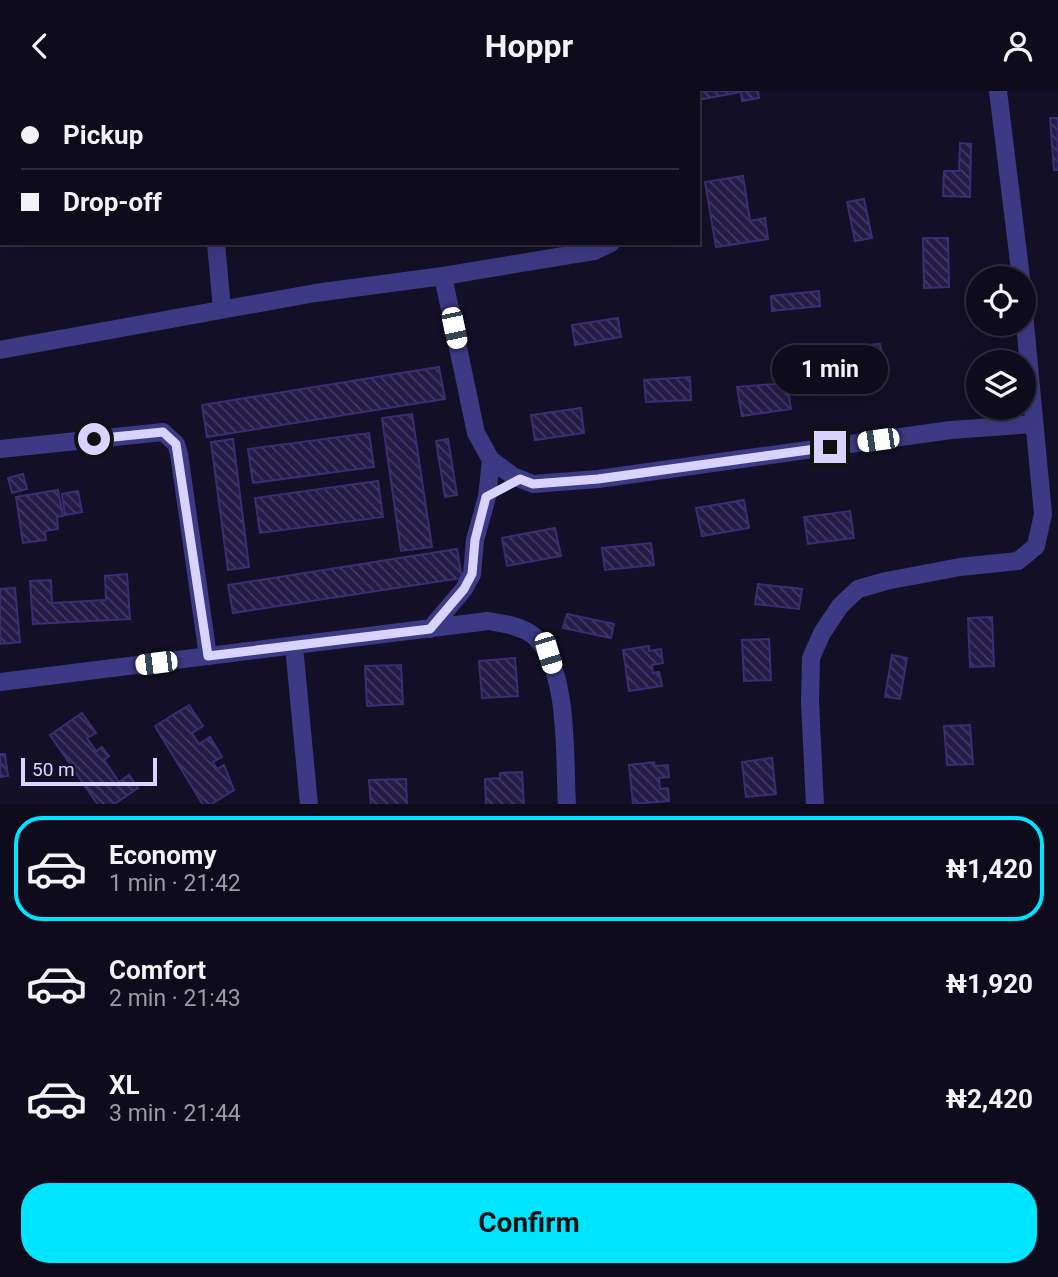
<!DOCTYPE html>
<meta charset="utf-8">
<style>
body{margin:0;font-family:Roboto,sans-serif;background:#171425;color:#f1f3f6;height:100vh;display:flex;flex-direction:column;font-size:26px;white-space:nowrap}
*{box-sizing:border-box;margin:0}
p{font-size:23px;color:#9b9ba3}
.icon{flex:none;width:38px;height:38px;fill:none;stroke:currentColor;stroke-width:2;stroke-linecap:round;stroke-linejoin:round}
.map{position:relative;height:713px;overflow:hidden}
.details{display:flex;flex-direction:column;background:#0e0b1c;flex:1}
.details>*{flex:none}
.top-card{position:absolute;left:0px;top:0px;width:700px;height:154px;box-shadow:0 7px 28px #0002,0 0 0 2px #2e2b3b;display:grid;align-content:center;height:154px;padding:0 21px;background:#0e0b1c}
.buttons{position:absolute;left:966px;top:175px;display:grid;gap:14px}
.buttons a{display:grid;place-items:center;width:70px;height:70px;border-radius:50%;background:#0e0b1c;box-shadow:0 7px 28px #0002,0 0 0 2px #2e2b3b;font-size:35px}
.scale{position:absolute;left:21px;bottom:18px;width:136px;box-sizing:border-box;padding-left:7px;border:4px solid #d9d4ff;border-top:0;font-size:19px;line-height:24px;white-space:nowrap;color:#d9d4ff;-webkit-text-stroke:5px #130f26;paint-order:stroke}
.end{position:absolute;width:32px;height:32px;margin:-16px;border:9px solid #d9d4ff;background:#111;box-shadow:0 0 0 4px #111}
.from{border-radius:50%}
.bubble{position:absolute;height:49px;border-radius:24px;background:#0e0b1c;box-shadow:0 7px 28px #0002,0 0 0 2px #2e2b3b;font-size:23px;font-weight:700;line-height:49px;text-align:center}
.car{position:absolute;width:21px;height:42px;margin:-21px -10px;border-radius:9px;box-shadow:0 0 5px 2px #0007;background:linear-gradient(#fff 24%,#345 0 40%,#fff 0 76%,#345 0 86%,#fff 0)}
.top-card b{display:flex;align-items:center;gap:24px;height:66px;font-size:26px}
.top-card b+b{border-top:2px solid #2e2b3b}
.top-card i{width:18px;height:18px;background:#f1f3f6}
ul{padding:12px 0 0;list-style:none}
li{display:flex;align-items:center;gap:21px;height:105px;margin:0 14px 10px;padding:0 7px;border:4px solid transparent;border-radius:28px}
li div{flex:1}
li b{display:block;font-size:26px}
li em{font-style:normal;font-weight:700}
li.active{border-color:#00e5ff}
li>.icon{width:63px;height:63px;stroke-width:1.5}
.button{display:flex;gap:14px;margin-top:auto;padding:14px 21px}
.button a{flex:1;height:80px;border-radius:28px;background:#00e5ff;color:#111;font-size:28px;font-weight:700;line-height:80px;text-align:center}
header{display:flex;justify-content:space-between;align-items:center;height:91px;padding:0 21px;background:#0e0b1c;font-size:32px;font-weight:700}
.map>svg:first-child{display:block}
.building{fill:url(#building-back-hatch);stroke:#3b2d73;stroke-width:2}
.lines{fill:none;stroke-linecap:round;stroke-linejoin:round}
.street{stroke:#3d3a85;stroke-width:18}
.route{stroke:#d9d4ff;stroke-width:9}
</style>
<header><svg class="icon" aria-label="back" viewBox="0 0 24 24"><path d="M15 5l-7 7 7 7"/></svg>Hoppr<svg class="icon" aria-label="person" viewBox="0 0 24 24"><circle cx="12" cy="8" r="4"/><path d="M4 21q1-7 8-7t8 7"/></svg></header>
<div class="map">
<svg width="1058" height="714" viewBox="0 0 1058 714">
<defs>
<pattern id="building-back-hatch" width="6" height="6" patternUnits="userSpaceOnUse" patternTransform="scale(1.75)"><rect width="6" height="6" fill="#241b47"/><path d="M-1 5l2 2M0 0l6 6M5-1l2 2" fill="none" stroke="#433b63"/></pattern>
</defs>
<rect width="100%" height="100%" fill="#130f26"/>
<!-- building -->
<g class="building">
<path d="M685,0h73l1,7 -17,3 -1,-9 -43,8v-7z"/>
<path d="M1050,27h8v52h-4z"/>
<path d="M960,52l11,1 -1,53 -27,-1 1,-25h15z"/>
<path d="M743,85l7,45 15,-3 3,21 -52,8 -11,-65z"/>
<path d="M864,108l8,39 -17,3 -8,-39z"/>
<path d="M923,147h25l1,49 -25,1z"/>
<path d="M819,200l1,15 -48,5 -1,-15z"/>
<path d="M618,227l3,19 -46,8 -3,-20z"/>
<path d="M880,253l4,23 -51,9 -5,-28z"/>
<path d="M439,276l6,32 -238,38 -5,-32z"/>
<path d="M690,286l1,23 -45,2 -2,-22z"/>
<path d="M787,292l4,26 -49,7 -5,-29z"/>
<path d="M581,317l3,25 -49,7 -4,-25z"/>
<path d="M412,323l20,133 -31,4 -19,-133z"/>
<path d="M369,342l5,34 -121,16 -5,-34z"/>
<path d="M233,348l16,128 -21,3 -17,-128z"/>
<path d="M448,348l9,56 -12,2 -9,-56z"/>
<path d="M23,383l4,15 -15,4 -4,-15z"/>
<path d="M378,390l5,36 -123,16 -5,-35z"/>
<path d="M58,399l5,26 -6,1 1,12 -13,2 1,9 -23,3 -7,-46z"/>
<path d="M78,400l4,21 -17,3 -3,-21z"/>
<path d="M744,409l5,28 -47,8 -6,-28z"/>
<path d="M850,420l4,27 -46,6 -4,-27z"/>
<path d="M555,437l6,28 -54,10 -5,-28z"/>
<path d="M651,452l3,22 -49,5 -3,-22z"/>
<path d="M457,458l5,29 -229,35 -5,-28z"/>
<path d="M127,483l3,45 -97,5 -3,-43 21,-1 1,23 54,-3 -1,-24z"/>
<path d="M758,493l44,5 -3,20 -44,-5z"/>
<path d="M15,497l5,54 -20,2v-55z"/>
<path d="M567,523l47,10 -3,14 -48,-10z"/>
<path d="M992,526l2,49 -24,1 -2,-49z"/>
<path d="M769,548l2,41 -27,1 -2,-41z"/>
<path d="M649,555v5l12,-2 2,14 -11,2 1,8 6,-1 3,14 -33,5 -6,-41z"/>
<path d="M892,564l15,3 -7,41 -15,-2z"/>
<path d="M515,567l3,38 -36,2 -3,-37z"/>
<path d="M401,574l2,39 -36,2 -2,-40z"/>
<path d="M189,614l14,21 -11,7 7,11 11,-7 12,20 -9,5 4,7 7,-4 10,25 -24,15h-7l-48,-79z"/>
<path d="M82,622l14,20 -9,5 9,13 6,-4 7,9 -5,4 15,22 10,-7 9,13 -25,17h-15l-48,-70z"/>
<path d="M970,634l3,39 -26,1 -3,-39z"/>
<path d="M0,663h5l3,22 -8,1z"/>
<path d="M772,667l4,36 -30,3 -4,-35z"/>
<path d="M654,671l1,4 13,-1 1,12 -10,1 1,11 8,-1 1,13 -36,3 -4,-39z"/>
<path d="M522,681l2,33h-38l-1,-26 15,-1v-5z"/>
<path d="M406,688l1,26h-36l-2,-25z"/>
</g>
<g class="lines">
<!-- street -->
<g class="street">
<path d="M195,0v2"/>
<path d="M611,0l1,2"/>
<path d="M998,0l23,187"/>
<path d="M216,152l6,66"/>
<path d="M443,185l151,-25 17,-8"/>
<path d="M0,259l315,-57 128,-17 33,157 15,27 22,16 20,8 65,-5 353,-49 83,-6"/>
<path d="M0,358l163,-17 13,12 3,10 29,202"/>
<path d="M430,538l34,-40 8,-15 3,-34 12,-43 4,-37"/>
<path d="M294,555l15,159"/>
<path d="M0,591l488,-61c16,3 32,4 46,15 36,32 30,123 33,169"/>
<path d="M815,714l-5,-103 1,-44 11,-25 18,-27 18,-17 28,-8 74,-14 58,-6 18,-15 7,-32 -19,-201"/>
</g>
</g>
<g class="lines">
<!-- route -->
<path class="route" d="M94,348l69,-7 13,12 32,212 222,-27 34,-40 8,-15 3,-34 11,-43 34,-18 13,5 65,-5 232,-32"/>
</g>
</svg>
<div class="buttons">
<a><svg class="icon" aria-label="locate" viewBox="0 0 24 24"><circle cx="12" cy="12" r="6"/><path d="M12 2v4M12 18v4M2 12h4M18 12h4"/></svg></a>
<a><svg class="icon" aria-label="layers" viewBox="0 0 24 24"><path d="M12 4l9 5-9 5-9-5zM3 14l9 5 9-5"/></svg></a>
</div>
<div class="scale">50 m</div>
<i class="end from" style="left:94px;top:348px"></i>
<i class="end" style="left:830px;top:356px"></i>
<div class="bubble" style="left:772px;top:254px;width:116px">1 min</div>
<i class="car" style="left:454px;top:237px;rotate:168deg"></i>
<i class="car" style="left:878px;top:349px;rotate:262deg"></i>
<i class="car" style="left:548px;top:562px;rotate:163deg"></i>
<i class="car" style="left:156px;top:572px;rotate:263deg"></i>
<div class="top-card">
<b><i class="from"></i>Pickup</b>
<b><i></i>Drop-off</b>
</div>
</div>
<section class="details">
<ul>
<li class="active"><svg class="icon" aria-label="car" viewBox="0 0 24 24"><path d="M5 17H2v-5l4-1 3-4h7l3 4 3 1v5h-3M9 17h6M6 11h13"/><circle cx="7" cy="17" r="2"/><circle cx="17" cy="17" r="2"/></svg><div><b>Economy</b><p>1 min · 21:42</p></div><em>₦1,420</em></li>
<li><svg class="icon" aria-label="car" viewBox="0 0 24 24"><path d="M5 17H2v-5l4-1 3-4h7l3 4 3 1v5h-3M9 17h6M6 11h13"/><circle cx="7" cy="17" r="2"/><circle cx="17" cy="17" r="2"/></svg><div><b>Comfort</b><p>2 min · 21:43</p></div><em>₦1,920</em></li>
<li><svg class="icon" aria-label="car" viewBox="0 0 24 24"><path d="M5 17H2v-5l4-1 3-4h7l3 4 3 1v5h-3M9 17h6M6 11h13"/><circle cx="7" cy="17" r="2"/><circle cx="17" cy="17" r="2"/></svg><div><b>XL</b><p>3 min · 21:44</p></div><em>₦2,420</em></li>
</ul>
<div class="button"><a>Confirm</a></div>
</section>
